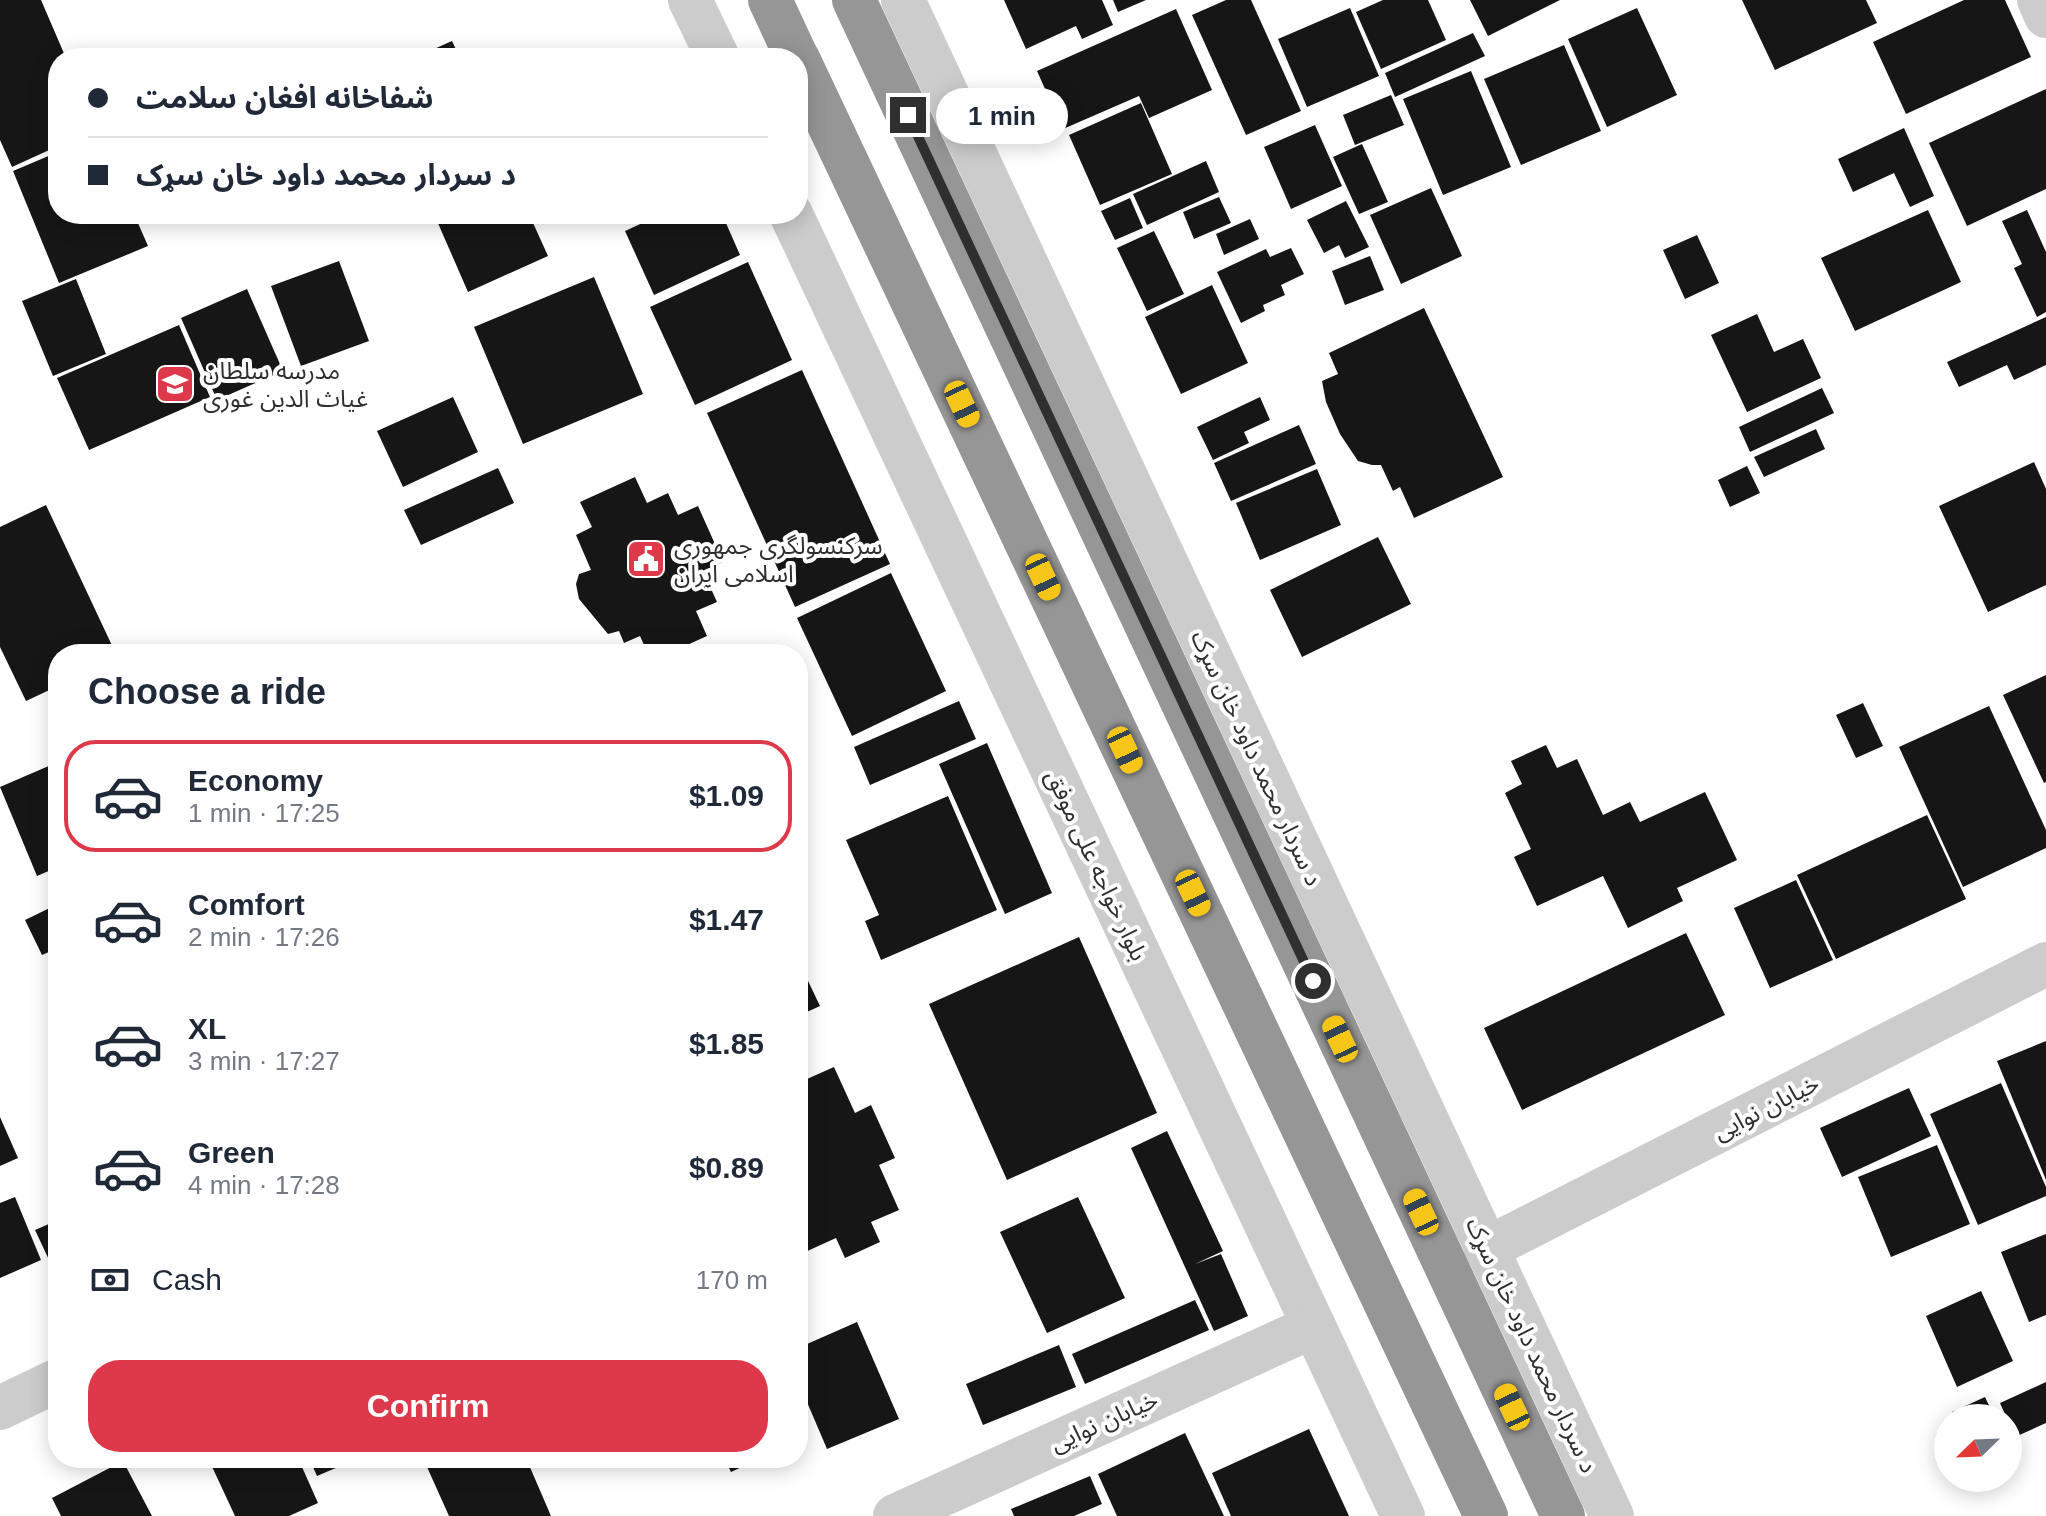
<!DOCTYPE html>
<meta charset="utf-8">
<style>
body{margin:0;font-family:Arial,"Noto Sans Arabic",sans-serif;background:#f2f2f3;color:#1f2937;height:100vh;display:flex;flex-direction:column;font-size:30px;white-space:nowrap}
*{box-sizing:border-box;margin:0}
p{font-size:26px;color:#747a83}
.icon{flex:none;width:44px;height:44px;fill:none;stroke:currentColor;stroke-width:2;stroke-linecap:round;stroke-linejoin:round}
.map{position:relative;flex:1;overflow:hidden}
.drawer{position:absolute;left:48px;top:644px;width:760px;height:824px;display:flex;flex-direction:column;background:#fff;border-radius:32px;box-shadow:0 4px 20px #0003}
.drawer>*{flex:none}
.top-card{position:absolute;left:48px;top:48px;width:760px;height:176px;border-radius:32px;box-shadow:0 4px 20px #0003;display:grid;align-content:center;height:176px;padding:0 40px;background:#fff}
.needle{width:52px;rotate:247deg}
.buttons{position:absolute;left:1934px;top:1404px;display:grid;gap:16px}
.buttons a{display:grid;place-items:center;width:88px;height:88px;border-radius:50%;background:#fff;box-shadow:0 4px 20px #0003;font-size:40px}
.end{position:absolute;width:36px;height:36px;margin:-18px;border:10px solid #2f2f2f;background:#fff;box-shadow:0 0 0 4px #fff}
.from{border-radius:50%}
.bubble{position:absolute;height:56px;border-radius:28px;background:#fff;box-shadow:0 4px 20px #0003;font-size:26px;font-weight:800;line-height:56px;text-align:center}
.car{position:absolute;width:24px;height:48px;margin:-24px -12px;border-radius:10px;box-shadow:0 0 6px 2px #0007;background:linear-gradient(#f5c518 24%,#345 0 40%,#f5c518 0 76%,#345 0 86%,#f5c518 0)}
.top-card b{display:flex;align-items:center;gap:28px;height:76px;font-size:30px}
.top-card b+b{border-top:2px solid #e0e1e3}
.top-card i{width:20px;height:20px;background:#1f2937}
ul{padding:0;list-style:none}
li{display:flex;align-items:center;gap:24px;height:112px;margin:0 16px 12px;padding:0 24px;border:4px solid transparent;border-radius:32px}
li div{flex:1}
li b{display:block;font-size:30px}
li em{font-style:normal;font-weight:800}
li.on{border-color:#dd394b}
li>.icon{width:72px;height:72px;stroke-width:1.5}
h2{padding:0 40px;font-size:36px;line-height:96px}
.pay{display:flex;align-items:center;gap:20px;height:88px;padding:0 40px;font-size:30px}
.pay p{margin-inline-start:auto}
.cta{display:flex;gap:16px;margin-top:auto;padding:16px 40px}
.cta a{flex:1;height:92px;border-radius:32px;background:#dd394b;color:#fff;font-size:32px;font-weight:800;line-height:92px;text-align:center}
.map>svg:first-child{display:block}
.building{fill:#161616}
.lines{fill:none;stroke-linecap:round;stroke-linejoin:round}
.minor{stroke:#ccc;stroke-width:44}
.highway{stroke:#969696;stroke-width:44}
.route{stroke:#2f2f2f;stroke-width:10}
.labels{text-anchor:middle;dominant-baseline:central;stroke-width:8;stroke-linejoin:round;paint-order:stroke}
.poi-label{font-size:24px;fill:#2f2f2f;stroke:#fff;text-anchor:start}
.street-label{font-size:24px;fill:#2f2f2f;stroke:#fff}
</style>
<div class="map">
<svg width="2046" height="1516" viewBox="0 0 2046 1516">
<rect width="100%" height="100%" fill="#fff"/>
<!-- building -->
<g class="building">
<path d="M0,0h41l25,58h-8v88l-46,21 -12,-27z"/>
<path d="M1004,0h98l11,25 -31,14 -6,-13 -50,23z"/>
<path d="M1113,0h33l-28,12z"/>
<path d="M1226,0h25l50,111 -55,24 -54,-120z"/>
<path d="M1383,0h45l18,40 -65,29 -25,-57z"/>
<path d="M1470,0h90l-72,36z"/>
<path d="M1742,0h124l11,23 -102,47z"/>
<path d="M1964,0h41l26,57 -125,57 -33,-72z"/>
<path d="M1350,8l29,68 -72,31 -29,-68z"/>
<path d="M1637,8l40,87 -70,32 -39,-88z"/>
<path d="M1176,9l36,81 -63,28 -10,-22 -76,33 -26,-58z"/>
<path d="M1473,33l12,23 -90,41 -10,-24z"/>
<path d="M452,41l8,17h-46z"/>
<path d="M1564,45l37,86 -80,34 -37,-86z"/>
<path d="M1471,71l40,96 -68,28 -40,-96z"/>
<path d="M2046,89v100l-79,37 -38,-83z"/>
<path d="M1391,95l13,30 -49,20 -12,-30z"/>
<path d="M1141,103l31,71 -72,31 -31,-70z"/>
<path d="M1315,125l27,61 -51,23 -27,-62z"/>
<path d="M1904,128l30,68 -24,11 -16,-34 -41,19 -15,-33z"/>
<path d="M1362,144l26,58 -29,12 -26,-57z"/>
<path d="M58,152v62h76l14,32 -89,37 -46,-112z"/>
<path d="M1206,161l13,31 -72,33 -14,-31z"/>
<path d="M1431,188l31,68 -61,28 -31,-69z"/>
<path d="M1219,197l12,26 -37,16 -11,-27z"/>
<path d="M1130,198l13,30 -28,12 -14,-29z"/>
<path d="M1346,201l23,46 -24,11 -6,-13 -15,8 -17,-33z"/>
<path d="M1928,210l33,72 -106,49 -34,-73z"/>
<path d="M2027,210l19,42v60l-9,5 -23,-49 8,-4 -20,-43z"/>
<path d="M434,214h95l19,42 -80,36z"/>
<path d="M662,214h60l18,41 -86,40 -29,-64z"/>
<path d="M1250,219l9,20 -35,16 -8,-21z"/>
<path d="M1154,231l30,63 -37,17 -30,-63z"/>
<path d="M1697,235l22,48 -34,16 -22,-49z"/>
<path d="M1291,248l13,26 -23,11 4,10 -22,10 2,6 -24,12 -24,-51 49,-23 4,8z"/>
<path d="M1370,256l14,34 -39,15 -13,-34z"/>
<path d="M339,261l30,80 -68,25 -30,-80z"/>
<path d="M748,262l44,98 -97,45 -45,-98z"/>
<path d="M594,277l49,117 -120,50 -49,-117z"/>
<path d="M76,279l30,75 -53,22 -31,-75z"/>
<path d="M1212,285l36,78 -67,31 -36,-77z"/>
<path d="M247,289l36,82 -66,29 -36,-82z"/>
<path d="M1424,308l79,169 -89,41 -14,-31 -7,4 -12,-26h-9l-14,-4 -18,-27 -14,-32 -4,-21 16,-7 -9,-21z"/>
<path d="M1757,314l17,38 29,-13 18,39 -74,34 -36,-77z"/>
<path d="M2046,317v48l-32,15 -7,-15 -48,22 -12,-25z"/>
<path d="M179,325l31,72 -121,53 -32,-72z"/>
<path d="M802,370l88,194 -95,43 -88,-194z"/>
<path d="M1822,388l12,25 -84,39 -11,-25z"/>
<path d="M453,397l25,55 -75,35 -26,-56z"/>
<path d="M1260,397l10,23 -26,12 5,11 -36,17 -16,-33z"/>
<path d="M1299,425l17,39 -85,37 -17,-38z"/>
<path d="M1816,429l9,20 -61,28 -10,-20z"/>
<path d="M2034,462l12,27v96l-58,27 -49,-106z"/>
<path d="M1747,466l13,27 -30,14 -12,-27z"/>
<path d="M498,468l16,35 -93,42 -17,-35z"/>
<path d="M1317,469l24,56 -81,35 -24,-57z"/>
<path d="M635,477l12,26 21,-10 10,22 20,-9 25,56 -20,9 14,31 -21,9 11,25 -40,18h-19l-8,-18 -16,7 -5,-12 -11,3 -29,-35 -3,-15 3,-10 12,-4 -15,-35 16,-8 -12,-25z"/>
<path d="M46,505l70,149h-58v32l-32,15 -26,-54v-120z"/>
<path d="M1378,537l33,67 -109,53 -32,-67z"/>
<path d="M891,573l55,118 -94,45 -55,-118z"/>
<path d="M2046,675v107l-2,1 -41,-88z"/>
<path d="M959,701l17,38 -106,46 -16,-38z"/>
<path d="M1863,703l20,43 -27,12 -20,-43z"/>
<path d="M1989,706l57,124v18l-83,39 -64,-140z"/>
<path d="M987,743l65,150 -47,21 -66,-150z"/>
<path d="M1546,745l11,23 20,-9 26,56 27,-13 10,20 65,-30 32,68 -60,28 6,13 -55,27 -25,-52 -66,30 -23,-49 17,-8 -26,-56 17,-9 -11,-23z"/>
<path d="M58,762v105l-21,9 -37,-89z"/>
<path d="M948,796l49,114 -116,50 -16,-39 14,-6 -33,-75z"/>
<path d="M1927,815l39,84 -130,60 -39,-84z"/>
<path d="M1796,880l37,80 -63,28 -36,-80z"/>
<path d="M58,904v44l-16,7 -17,-35z"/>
<path d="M1686,933l39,82 -203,95 -38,-82z"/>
<path d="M1079,937l78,176 -150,67 -78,-176z"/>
<path d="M798,960l22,46 -22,10z"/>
<path d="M2046,1041v139l-49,-119z"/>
<path d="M834,1067l21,46 16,-8 24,53 -16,7 20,45 -28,12 9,20 -35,16 -9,-20 -33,15 -5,-11v-159z"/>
<path d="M2001,1083l45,104v9l-68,29 -48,-111z"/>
<path d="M1909,1088l22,48 -89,41 -22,-49z"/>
<path d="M0,1117l18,41 -18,8z"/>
<path d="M1167,1131l56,120 -28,13 26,-10 27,62 -34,15 -83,-183z"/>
<path d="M1937,1145l33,79 -79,33 -33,-80z"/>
<path d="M15,1197l26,63 -41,18v-75z"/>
<path d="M1078,1197l47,101 -78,35 -47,-101z"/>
<path d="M58,1220v59l-23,-49z"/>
<path d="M2046,1234v81l-17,7 -28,-70z"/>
<path d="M1981,1291l32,70 -56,26 -31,-71z"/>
<path d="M1195,1300l14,30 -124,54 -13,-30z"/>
<path d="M857,1322l42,97 -72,30 -29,-68v-33z"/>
<path d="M1059,1345l17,42 -93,38 -17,-41z"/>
<path d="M2046,1382v41l-31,14 -15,-34z"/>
<path d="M1985,1397l10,21h-41l-2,-6z"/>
<path d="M1309,1429l40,87h-118l-19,-43z"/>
<path d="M1185,1433l39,83h-107l-19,-42z"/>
<path d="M208,1458h90l20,45 -29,13h-54z"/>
<path d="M309,1458h50l-42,18z"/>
<path d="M423,1458h103l25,58h-102z"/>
<path d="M724,1458h37l-30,14z"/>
<path d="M123,1461l29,55h-91l-9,-18z"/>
<path d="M1090,1476l12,28 -28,12h-60l-3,-7z"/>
</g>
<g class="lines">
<!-- minor -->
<g class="minor">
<path d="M690,0l28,58"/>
<path d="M903,0l709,1516"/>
<path d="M2039,0l7,16"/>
<path d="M791,214l612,1302"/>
<path d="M1486,1249l560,-285"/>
<path d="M0,1408l58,-28"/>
<path d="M895,1516l419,-190"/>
</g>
<!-- highway -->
<g class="highway">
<path d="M770,0l27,58"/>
<path d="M854,0l709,1516"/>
<path d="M798,59l688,1457"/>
</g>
</g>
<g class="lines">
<!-- route -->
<path class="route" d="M908,115l405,866"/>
</g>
<!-- icons -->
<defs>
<g id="school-square" transform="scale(2)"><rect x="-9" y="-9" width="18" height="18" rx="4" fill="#dd394b" stroke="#fff"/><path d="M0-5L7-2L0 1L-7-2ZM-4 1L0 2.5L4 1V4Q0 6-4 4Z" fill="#fff"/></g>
<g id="civic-square" transform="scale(2)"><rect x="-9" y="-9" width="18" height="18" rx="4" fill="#dd394b" stroke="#fff"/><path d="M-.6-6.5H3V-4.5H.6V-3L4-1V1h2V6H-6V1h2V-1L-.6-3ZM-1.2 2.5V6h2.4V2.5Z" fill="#fff"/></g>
</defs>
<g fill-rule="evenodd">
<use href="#school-square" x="175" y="384"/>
<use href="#civic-square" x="646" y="559"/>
</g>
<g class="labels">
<!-- poi labels -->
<g class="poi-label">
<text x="203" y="370">مدرسه سلطان<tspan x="203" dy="28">غیاث الدین غوری</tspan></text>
<text x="674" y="545">سرکنسولگری جمهوری<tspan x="674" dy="28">اسلامی ایران</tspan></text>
</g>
<!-- street labels -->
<g class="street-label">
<text transform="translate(1257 758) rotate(65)">د سردار محمد داود خان سړک</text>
<text transform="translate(1097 865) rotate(65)">بلوار خواجه علی موفق</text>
<text transform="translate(1766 1107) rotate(-27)">خیابان نوایی</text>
<text transform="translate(1532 1345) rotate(65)">د سردار محمد داود خان سړک</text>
<text transform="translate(1104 1421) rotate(-24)">خیابان نوایی</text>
</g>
</g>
</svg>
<div class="buttons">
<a><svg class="needle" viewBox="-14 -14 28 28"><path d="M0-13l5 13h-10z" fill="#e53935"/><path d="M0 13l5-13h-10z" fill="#747a83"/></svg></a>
</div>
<i class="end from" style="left:1313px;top:981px"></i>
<i class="end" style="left:908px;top:115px"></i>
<div class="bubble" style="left:936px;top:88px;width:132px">1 min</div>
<i class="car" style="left:962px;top:404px;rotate:155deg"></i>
<i class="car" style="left:1043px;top:577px;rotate:155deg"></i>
<i class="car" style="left:1125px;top:750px;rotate:155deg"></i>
<i class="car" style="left:1193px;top:893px;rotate:155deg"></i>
<i class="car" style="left:1340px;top:1039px;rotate:335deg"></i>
<i class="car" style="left:1421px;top:1212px;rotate:335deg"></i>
<i class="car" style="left:1512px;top:1407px;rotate:335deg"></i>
<div class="top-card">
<b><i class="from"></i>شفاخانه افغان سلامت</b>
<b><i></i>د سردار محمد داود خان سړک</b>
</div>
<section class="drawer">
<h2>Choose a ride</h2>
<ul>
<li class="on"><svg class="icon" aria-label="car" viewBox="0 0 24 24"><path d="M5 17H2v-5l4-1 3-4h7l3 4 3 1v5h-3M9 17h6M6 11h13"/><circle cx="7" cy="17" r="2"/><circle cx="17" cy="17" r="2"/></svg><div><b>Economy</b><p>1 min · 17:25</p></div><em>$1.09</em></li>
<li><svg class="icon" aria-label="car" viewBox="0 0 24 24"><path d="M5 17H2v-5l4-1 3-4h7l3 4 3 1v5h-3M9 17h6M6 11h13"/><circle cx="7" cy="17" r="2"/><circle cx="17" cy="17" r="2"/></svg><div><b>Comfort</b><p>2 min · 17:26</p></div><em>$1.47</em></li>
<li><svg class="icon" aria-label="car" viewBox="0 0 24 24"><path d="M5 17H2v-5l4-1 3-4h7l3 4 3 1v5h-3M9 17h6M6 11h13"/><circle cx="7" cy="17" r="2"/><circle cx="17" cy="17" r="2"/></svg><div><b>XL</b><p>3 min · 17:27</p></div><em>$1.85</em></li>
<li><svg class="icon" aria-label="car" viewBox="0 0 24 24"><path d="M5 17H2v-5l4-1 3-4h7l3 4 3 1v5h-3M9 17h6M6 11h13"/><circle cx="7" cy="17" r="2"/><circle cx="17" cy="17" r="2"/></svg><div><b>Green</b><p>4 min · 17:28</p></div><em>$0.89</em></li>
</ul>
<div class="pay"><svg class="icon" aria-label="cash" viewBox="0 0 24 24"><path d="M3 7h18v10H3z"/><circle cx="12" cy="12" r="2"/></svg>Cash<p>170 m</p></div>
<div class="cta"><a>Confirm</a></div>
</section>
</div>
